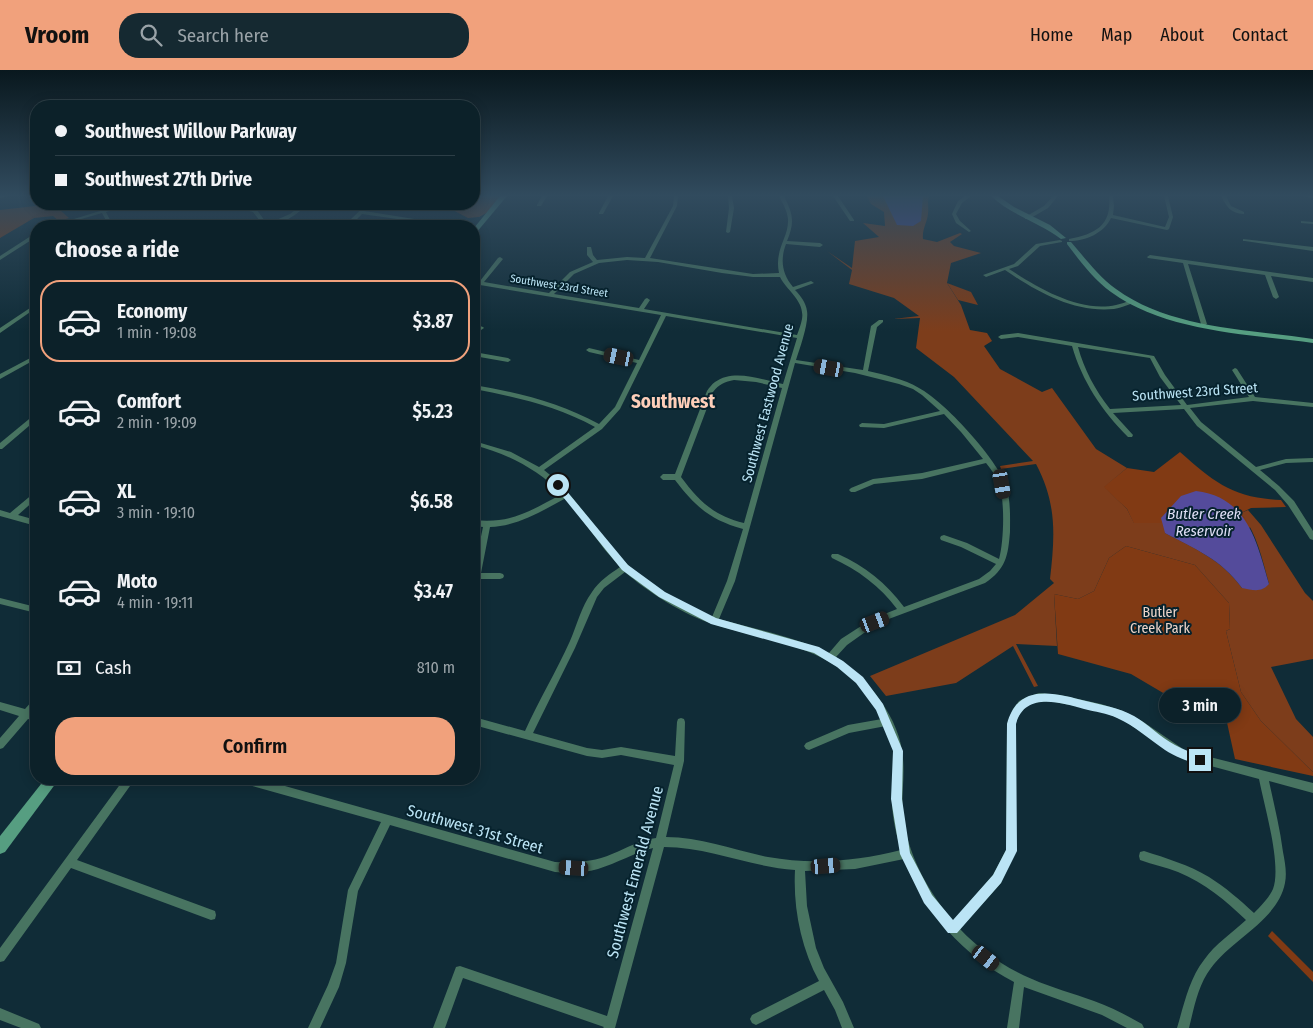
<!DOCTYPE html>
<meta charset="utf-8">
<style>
body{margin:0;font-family:"Fira Sans Condensed",sans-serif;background:#152931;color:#f1f3f6;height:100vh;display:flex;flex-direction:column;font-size:19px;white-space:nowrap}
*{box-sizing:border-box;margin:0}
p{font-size:16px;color:#9aa3a8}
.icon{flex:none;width:28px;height:28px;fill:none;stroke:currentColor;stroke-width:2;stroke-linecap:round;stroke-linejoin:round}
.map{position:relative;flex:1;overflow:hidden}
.panel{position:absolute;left:30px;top:150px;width:450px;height:565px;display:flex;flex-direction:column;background:#0c2129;border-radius:20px;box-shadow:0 2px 12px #0003,0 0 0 1px #2c3e46}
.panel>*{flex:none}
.hud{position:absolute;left:30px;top:30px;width:450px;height:110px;border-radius:20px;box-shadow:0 2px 12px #0003,0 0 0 1px #2c3e46;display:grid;align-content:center;height:110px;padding:0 25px;background:#0c2129}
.end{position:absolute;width:22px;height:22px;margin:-11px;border:6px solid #bbe4f5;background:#111;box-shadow:0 0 0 2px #111}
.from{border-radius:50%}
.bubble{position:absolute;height:35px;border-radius:18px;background:#0c2129;box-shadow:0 2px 12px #0003,0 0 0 1px #2c3e46;font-size:16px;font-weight:600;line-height:35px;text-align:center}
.car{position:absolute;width:15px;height:30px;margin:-15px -8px;border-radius:6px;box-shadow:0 0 4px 1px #0007;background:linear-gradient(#222 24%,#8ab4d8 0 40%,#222 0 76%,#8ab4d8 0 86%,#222 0)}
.hud b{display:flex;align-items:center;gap:18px;height:48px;font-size:19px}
.hud b+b{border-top:1px solid #2c3e46}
.hud i{width:12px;height:12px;background:#f1f3f6}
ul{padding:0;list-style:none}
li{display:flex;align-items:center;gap:15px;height:82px;margin:0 10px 8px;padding:0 15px;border:2px solid transparent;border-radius:20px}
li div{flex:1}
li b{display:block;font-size:19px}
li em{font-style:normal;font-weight:600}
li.selected{border-color:#f1a17c}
li>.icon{width:45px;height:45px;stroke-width:1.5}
h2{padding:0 25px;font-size:22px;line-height:60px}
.pay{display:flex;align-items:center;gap:12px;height:55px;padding:0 25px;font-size:19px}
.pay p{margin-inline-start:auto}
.button{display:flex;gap:10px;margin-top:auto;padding:10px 25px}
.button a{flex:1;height:58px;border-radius:20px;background:#f1a17c;color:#111;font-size:20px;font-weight:600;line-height:58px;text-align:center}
header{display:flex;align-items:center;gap:30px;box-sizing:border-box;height:70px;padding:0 25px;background:#f1a17c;color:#111}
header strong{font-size:24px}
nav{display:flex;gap:28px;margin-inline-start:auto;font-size:18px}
.search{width:350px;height:45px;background:#152931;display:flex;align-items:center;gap:12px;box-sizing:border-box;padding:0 18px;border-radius:20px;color:#9aa3a8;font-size:19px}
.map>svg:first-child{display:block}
.green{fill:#813a14}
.forest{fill:#7d3d1b}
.water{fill:#544b9b}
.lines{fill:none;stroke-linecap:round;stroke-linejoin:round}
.street{fill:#487461;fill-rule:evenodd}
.secondary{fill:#569e81;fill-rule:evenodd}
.route{fill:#bbe4f5}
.labels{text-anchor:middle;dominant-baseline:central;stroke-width:4;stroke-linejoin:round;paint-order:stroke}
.far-street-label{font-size:11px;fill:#bbe4f5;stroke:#06222d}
.street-label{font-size:14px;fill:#bbe4f5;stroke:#06222d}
.park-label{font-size:14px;fill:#eed5ca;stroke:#06222d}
.water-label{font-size:15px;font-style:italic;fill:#dfdff6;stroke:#06222d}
.near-street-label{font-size:16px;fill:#bbe4f5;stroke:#06222d}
.district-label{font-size:19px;font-weight:bold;fill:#fdceb9;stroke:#06222d}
</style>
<header>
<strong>Vroom</strong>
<div class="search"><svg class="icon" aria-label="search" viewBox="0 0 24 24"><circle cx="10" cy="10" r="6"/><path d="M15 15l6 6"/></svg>Search here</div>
<nav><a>Home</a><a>Map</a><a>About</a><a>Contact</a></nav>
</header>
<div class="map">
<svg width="1313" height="958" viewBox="0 0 1313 958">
<rect width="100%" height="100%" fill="#102c37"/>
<!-- green -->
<g class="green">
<path d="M53,134l16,14 -10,3 -6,-5 -19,2 -34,20v-28z"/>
<path d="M947,213l24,9 7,13 -20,-5z"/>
<path d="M1180,382c34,30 53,46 101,48l5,7 -35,1 -10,5 10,13 -33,35 -53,-28 -31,-9 -7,-15 -24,-22 24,-19 27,4z"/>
<path d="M1126,476l69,19 34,38 1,26 -4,2 15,61 20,29 52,51v4l-78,-17 -9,-41 -34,-8 -61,-36 -73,-20 -4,-60 24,5 16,-8 15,-33z"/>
<path d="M1272,861l41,41v10l-45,-46z"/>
</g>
<!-- forest -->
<g class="forest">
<path d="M474,126h27l-11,15 -11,6 -11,1 -21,-11 -17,1 -25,-3 69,-1z"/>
<path d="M867,126h62c-2,7 0,11 -1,18 -1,9 -6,15 -5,25l14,3 23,-9 2,1 -12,8 4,4 27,7 -30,10 -4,20 14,22 9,25 17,3 5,8 -8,5 16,23 42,23 10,-4 44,61 31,19 -23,19 23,22 7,14h28l3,10c30,16 56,26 77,55l27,-4c-7,-26 -12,-50 -28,-71l7,-3 13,15 44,68 8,8v58l-42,8 25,52 17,18v35l-52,-51 -20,-29 -15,-61 4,-2 -1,-26 -34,-38 -69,-19 -17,12 -15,33 -16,8 -24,-5 3,52 -41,-2 22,42 -4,1 -21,-41 -57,37 -70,13 -16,-20 145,-61 39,-32 -4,-4c5,-44 7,-75 -14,-115l-35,5 -1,-3 33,-5 -79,-84 -38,-29 4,-30 -27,1 26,-3 -25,-18 -45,-14 3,-14 -25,-19 25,17 3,-27 24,-4 -16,-14 22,3 -1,-14 -13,-8z"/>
</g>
<!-- water -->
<g class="water">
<path d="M883,126h40l-2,25 -8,5 -16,-1z"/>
<path d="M1196,421c52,6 61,52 73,93 -8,9 -16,6 -27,4 -21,-29 -47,-39 -77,-55l-4,-15 20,-22z"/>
</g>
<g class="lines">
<!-- street -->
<g class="street">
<path d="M0,126h8l-8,2z"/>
<path d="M542,126h5l-6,10h-4v-1z"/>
<path d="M608,126h5l-10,18h-4v-1z"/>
<path d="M674,126h4l-1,10 -27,52 103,16 26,-1c-5,-24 10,-35 9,-54 -1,-9 -5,-15 -9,-23h5c9,18 11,26 3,45l33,2 3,2 -3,2 -34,-3c-6,16 -4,30 7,43l18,-6 3,2 -19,7c6,6 11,13 12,21 2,12 -7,37 -11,49l67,10 8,-44 8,-6h4v2l-6,5 -9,44c17,4 36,8 51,17 26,14 75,68 86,95 6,15 5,33 5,49 -2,24 -4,37 -25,51l-107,40 -31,22 -11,12c32,21 65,62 67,102 2,22 -3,42 1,64 7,38 25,69 49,98l40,-46 13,-25 1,-126 6,-15 6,-8 8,-4 12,-4 21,2 41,9 22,7 19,10 44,30 127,32v10l-44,-12c5,24 11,47 14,71 2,10 4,21 2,31 -7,37 -53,56 -74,85 -13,17 -17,40 -22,60h-12c7,-23 12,-49 27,-68 11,-16 28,-27 42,-40 -20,-19 -41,-37 -68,-48 -12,-5 -25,-7 -38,-12l-1,-4 1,-4 4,-1c22,7 45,14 65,26 16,10 31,23 45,36 7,-7 15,-15 19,-24 9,-24 -9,-84 -14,-110l-78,-21 -58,-38 -15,-6 -27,-7 -32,-6 -17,2 -7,4 -6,8 -4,9 1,127 -15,32 -41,46c20,21 45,39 72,50 20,9 41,14 62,22 17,6 32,14 48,23l2,4h-17l-25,-13 -78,-28 -5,41h-12l7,-46c-51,-27 -89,-69 -110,-123l-49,10 -50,2 2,35 9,42 8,20 19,34 11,26h-12l-7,-18 -11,-20 -68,35 -4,-2 -2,-4 2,-4 67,-34c-18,-33 -26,-73 -24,-111 -45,-3 -86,-23 -131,-23l-49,181h-12l1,-1 -141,-49 -18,50h-12l23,-61 4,-1 147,50 46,-168c-19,5 -36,15 -55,21 -14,4 -29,4 -43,3l-165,-47 -32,66 -12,72 -7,24 -19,41h-12l20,-43 8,-22 12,-73 33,-68 -136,-38 -3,-2 -2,-3h20l295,83c20,1 39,0 57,-8 15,-6 28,-14 44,-16l18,-73 -53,-10 -19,3 -15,-2 -113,-31v-8l51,14c14,-31 31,-59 45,-90 7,-16 11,-34 22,-49 7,-11 18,-18 28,-25l-15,-17 -39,-52c-24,13 -48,28 -76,29l-9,46h19l3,1 1,2 -1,2 -3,1h-20l-3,10 -3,1v-20l9,-43 -9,-1v-6c37,4 56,-9 88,-26 -25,-25 -54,-40 -88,-49v-4l37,11 28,15 56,-40c-38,-21 -79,-30 -121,-38v-4c43,7 87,18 125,39l16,-17 22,-44 -48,-11 -3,-2 3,-2 50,12 22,-45 -187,-31v-4l6,1 18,-23 2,-1 3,2 -19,23 65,11 21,-21 23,-10 -6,-7v-8h4l2,8 4,5 30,-3 18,1 28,-52zM627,190l31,2 64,11 31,4h27c7,14 25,24 22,42 -1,5 -3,11 -5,16l-153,-26 6,-9 -3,-2 -2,1 -6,9 -85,-14 20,-20 25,-11zM666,246l131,22 -14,46c-20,-4 -49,-16 -68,-2 -3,2 -6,6 -8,9l-32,83h-12l-3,3 3,3h12c20,26 35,40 68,49l-16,52 -15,36c-37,-13 -78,-42 -103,-72 -21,-26 -38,-54 -65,-75l58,-41 18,-20zM795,293l60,10 44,11 14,5 9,6 18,16 -56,13 -22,-1 -3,2 1,2 24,1 60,-14 17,18 22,27 -61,14 -49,6 -22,9 -2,2 2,2h4l19,-8 48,-5 64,-16c5,6 10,13 13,20 6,18 5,58 0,76l-32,-16 -23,-8 -3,1 -1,2 1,2 20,7 35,17 -6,7 -11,8 -75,28c-18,-24 -39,-41 -66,-53h-6l-1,2 1,2c26,12 48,28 65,51l-25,10 -31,20 -12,14c-35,-16 -73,-24 -110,-34l16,-38zM734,310l22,2 26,6 -38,135c-30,-7 -45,-22 -63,-46l32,-85c6,-8 12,-10 21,-12zM625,502c21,19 61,44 88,52 50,16 110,21 148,63 8,9 15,21 21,32l-34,6 -42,18 -2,3 2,3 3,1 40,-17 37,-7c13,28 6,46 6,74 0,17 4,34 9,50 -43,11 -89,15 -133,7 -34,-7 -67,-20 -102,-20l18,-76 1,-39 -1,-3 -3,-1 -3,1 -1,3 -2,34 -54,-9 -19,3 -15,-2 -54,-15 42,-85 22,-51 7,-9z"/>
<path d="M728,126h4l2,12 -4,24 -2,1 -2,-1 3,-24z"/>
<path d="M833,126h5l16,24v1h-4z"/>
<path d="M965,126h6l-9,7 -6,11 4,7 11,10 -2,1 -13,-9 -4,-9 6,-13z"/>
<path d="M1053,126h5l-10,12 -19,11h-4v-2l19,-11z"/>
<path d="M1109,126h4l1,10 -1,9 52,12 4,-10 -5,-21h4l5,21 -4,12 -2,1 -56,-12c-7,15 -25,23 -42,23v-2c26,-5 43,-13 40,-43z"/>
<path d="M1221,126h5l5,10 13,6v2c-14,-1 -17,-7 -23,-18z"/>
<path d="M1304,126h9v2z"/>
<path d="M92,134h5l7,6 21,-6h6l-25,8 7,14h-4l-7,-13 -45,13h-6l49,-15z"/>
<path d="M227,134h6l24,6 10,14 23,-10 13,-10h5c-11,11 -28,22 -44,22l-11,-14 -26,-7z"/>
<path d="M367,134h4l-7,7 69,11 2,1 -2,1 -71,-10 -7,7 -3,5h-4l3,-7z"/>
<path d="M1301,151l12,1v2l-12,-1z"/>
<path d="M34,164h2v3l-36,23v-4z"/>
<path d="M1243,169l70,8v4l-68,-10h-2z"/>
<path d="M1060,170l2,1v1l-22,4 -22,20 -9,3c29,19 71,44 107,36 5,-1 10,-3 15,-5l3,2 -1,1c-6,2 -13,5 -19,6 -40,4 -77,-17 -109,-39l-19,7 -3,-2 31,-11 22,-20z"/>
<path d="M1150,185l163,23v4l-42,-6 8,21 -3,2 -3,-2 -8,-22 -77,-11 19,60 -3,2 -3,-2 -18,-61 -35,-5 -1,-1z"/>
<path d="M36,234v4l-36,25v-5z"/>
<path d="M474,254l9,3 1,1 -3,2 -7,-2z"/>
<path d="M1018,263l136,23 11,19 22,30 62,-8 -17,-27 3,-2 2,1 18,28 58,6v4l-60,-6 -63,7 11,14 55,45 30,-8 27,-1v4l-27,1 -26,7 19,16 15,15 19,30v9l-3,-1 -22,-34 -13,-15 -78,-64 -13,-17 -71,4 20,22 -1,2h-4c-26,-26 -46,-56 -56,-91l-54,-9 -17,2 -3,-2 3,-2zM1078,277l72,11 10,19 21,28 -71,4c-15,-19 -26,-40 -32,-62z"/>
<path d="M474,282l34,6 3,2 -3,2 -34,-6z"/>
<path d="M36,285v4l-36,20v-5z"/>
<path d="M34,345h2v5l-34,29h-2v-6z"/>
<path d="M36,422v7l-18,16 18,5v6l-36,-10v-6l10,3 24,-20z"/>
<path d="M0,528l36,9v6l-36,-9z"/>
<path d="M36,629v10l-2,3 2,1v8l-8,-2 -25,29 -3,1v-11l19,-22 -19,-6v-8l25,7 8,-9z"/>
<path d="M124,709h11l-58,81 138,51 1,4 -1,4 -4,1 -140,-52 -67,93 -4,1v-14z"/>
<path d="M0,938l39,16 2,4h-20l-21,-8z"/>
</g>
<!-- secondary -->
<g class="secondary">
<path d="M500,126h7l-31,37 -2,1v-6z"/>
<path d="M991,126h7l16,11 36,18 16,13 -5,1c-22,-17 -50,-24 -70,-43z"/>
<path d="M1067,172h4c14,16 27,34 45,47 55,40 132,40 197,50v4c-65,-9 -147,-11 -202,-51 -18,-13 -31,-31 -44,-48z"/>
<path d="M45,709h14l-54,73 -5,2v-18z"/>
</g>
</g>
<!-- sky -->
<linearGradient id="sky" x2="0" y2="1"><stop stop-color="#09181e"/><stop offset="0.48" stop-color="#314b5e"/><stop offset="1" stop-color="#314b5e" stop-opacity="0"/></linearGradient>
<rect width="1313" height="261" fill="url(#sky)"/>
<!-- route -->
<path class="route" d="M555,413h5l68,82 37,27 51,26 103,29 24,14 20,16 20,27 20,47 -1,48 8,54 22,42 21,25 40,-45 13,-25 1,-126c11,-42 48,-31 79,-23 17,4 33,7 48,15 14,8 26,21 41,29 9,5 19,8 28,12v7l-3,1c-12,-4 -25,-8 -35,-15 -16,-11 -30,-24 -48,-32 -10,-5 -22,-6 -33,-9 -23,-6 -59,-18 -68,15l1,127 -16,32 -44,50h-9l-24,-30 -24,-49 -9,-55 2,-48 -17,-41 -20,-27 -19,-16 -23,-14 -103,-29 -52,-27 -37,-27 -67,-83z"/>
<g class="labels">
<!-- far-street labels -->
<g class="far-street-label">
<text transform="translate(559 216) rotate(9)">Southwest 23rd Street</text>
</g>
<!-- street labels -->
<g class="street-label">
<text transform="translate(1195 322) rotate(-4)">Southwest 23rd Street</text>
<text transform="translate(768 333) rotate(-75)">Southwest Eastwood Avenue</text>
</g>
<!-- park labels -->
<g class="park-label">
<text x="1160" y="542">Butler<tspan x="1160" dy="16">Creek Park</tspan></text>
</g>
<!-- water labels -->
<g class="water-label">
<text x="1204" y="444">Butler Creek<tspan x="1204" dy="17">Reservoir</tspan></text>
</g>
<!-- near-street labels -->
<g class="near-street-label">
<text transform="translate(475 759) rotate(16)">Southwest 31st Street</text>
<text transform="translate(635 802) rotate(-75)">Southwest Emerald Avenue</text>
</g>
<!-- district labels -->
<g class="district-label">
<text x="673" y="331">Southwest</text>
</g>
</g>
</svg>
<i class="end from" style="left:558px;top:415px"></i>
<i class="end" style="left:1200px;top:690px"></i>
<div class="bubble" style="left:1159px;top:618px;width:82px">3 min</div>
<i class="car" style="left:619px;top:287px;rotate:282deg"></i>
<i class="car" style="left:829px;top:298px;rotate:280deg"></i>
<i class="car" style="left:1002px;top:414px;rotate:170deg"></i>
<i class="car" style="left:875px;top:552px;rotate:69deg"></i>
<i class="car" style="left:826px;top:796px;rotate:85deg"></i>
<i class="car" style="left:574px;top:798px;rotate:274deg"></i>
<i class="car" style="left:986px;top:888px;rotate:128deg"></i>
<div class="hud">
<b><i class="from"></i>Southwest Willow Parkway</b>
<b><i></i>Southwest 27th Drive</b>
</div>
<section class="panel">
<h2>Choose a ride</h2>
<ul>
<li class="selected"><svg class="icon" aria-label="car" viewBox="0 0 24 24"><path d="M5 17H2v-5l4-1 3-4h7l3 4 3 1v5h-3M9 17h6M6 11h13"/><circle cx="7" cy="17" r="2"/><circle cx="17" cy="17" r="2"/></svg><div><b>Economy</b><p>1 min · 19:08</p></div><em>$3.87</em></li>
<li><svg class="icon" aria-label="car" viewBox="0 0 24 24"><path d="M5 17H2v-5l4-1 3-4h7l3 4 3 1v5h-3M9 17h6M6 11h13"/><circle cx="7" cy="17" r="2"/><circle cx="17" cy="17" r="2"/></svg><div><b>Comfort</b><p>2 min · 19:09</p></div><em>$5.23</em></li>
<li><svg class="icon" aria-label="car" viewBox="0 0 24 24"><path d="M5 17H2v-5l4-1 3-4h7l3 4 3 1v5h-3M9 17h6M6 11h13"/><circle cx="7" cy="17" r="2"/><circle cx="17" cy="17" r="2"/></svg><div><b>XL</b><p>3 min · 19:10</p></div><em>$6.58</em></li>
<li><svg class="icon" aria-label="car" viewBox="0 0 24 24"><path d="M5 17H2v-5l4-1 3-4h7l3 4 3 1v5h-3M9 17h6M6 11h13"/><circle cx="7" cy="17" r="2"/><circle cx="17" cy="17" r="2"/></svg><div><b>Moto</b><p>4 min · 19:11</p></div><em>$3.47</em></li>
</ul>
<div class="pay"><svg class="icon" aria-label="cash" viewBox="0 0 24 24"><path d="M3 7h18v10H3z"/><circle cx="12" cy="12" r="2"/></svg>Cash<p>810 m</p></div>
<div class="button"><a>Confirm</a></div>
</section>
</div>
